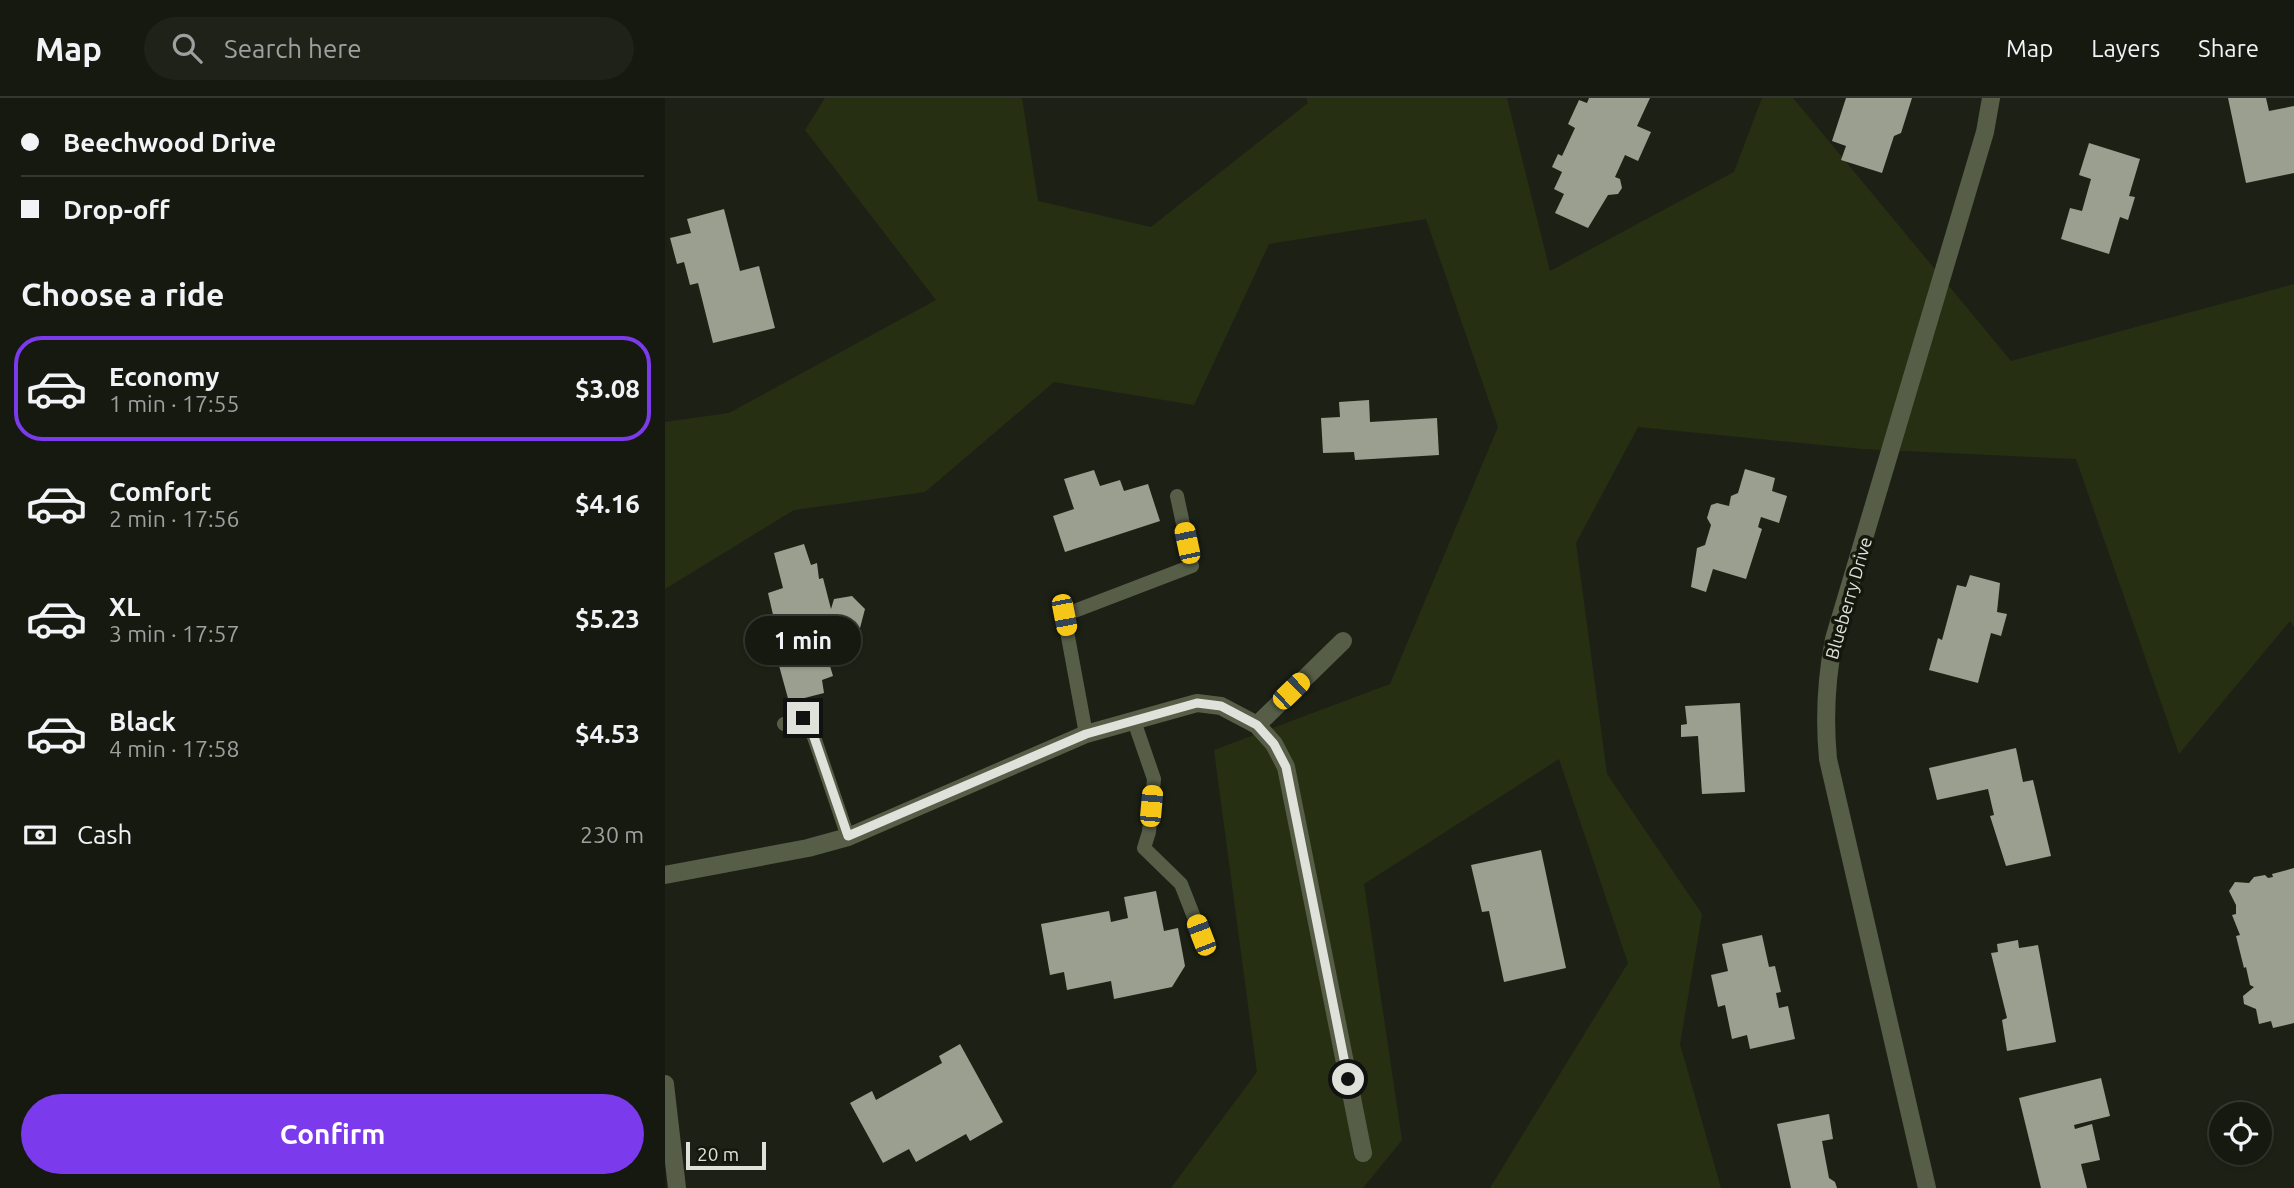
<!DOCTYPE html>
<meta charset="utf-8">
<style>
body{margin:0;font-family:Ubuntu,sans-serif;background:#1f2219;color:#f1f3f6;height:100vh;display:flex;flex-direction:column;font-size:26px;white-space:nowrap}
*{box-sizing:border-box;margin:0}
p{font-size:23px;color:#9ea09f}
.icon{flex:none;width:38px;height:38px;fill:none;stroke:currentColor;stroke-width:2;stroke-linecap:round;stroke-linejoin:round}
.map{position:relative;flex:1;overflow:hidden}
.drawer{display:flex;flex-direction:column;background:#161910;width:665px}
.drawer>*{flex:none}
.top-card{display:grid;align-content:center;height:154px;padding:0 21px;background:#161910}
.controls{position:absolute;left:1544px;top:1004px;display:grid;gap:14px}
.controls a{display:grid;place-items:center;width:63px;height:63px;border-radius:50%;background:#161910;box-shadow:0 2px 5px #0004,0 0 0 2px #353830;font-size:35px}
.scale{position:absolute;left:21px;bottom:18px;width:80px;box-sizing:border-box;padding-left:7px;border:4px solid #dfe2da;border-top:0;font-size:19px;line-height:24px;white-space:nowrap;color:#dfe2da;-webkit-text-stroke:5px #14170c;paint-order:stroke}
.end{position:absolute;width:32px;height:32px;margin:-16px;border:9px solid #dfe2da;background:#111;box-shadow:0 0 0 4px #111}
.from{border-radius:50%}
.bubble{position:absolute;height:49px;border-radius:24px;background:#161910;box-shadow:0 2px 5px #0004,0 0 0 2px #353830;font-size:23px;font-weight:700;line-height:49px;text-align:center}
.car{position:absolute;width:21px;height:42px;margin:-21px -10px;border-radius:9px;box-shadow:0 0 5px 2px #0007;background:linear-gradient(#f5c518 24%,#345 0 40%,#f5c518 0 76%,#345 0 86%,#f5c518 0)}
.top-card b{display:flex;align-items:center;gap:24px;height:66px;font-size:26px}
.top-card b+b{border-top:2px solid #353830}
.top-card i{width:18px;height:18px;background:#f1f3f6}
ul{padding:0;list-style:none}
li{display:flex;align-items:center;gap:21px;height:105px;margin:0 14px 10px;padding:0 7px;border:4px solid transparent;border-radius:28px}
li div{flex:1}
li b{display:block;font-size:26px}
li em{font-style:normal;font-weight:700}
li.on{border-color:#7c3aed}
li>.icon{width:63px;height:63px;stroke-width:1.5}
h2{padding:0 21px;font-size:32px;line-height:84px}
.pay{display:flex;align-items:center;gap:18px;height:77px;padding:0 21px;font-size:26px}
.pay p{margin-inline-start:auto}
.action{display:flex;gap:14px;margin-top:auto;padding:14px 21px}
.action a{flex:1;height:80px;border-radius:42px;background:#7c3aed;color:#fff;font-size:28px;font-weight:700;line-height:80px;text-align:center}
header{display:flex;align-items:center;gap:42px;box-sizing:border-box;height:98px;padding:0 35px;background:#161910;border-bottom:2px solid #353830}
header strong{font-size:33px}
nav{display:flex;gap:38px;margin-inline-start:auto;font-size:24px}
.search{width:490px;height:63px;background:#1f2219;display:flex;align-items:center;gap:18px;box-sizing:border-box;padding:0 24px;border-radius:38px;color:#9ea09f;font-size:26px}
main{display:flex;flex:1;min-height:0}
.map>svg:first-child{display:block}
.green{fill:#272f13}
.building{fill:#9a9f90}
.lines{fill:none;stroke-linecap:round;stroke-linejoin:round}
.lane{stroke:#575e48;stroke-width:14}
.street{stroke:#575e48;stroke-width:18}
.route{stroke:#dfe2da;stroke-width:9}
.labels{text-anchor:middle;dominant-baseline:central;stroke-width:7;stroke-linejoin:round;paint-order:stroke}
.street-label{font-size:18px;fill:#dfe2da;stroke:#14170c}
</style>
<header>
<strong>Map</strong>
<div class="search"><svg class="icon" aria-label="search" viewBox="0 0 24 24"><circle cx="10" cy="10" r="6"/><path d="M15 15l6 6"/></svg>Search here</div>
<nav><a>Map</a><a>Layers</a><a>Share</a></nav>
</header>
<main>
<section class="drawer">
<div class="top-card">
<b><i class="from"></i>Beechwood Drive</b>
<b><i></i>Drop-off</b>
</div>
<h2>Choose a ride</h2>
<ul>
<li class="on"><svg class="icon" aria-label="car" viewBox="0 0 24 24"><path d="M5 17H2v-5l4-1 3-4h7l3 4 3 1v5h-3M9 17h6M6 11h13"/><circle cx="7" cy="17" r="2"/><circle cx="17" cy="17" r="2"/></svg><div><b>Economy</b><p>1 min · 17:55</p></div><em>$3.08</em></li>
<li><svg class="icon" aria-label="car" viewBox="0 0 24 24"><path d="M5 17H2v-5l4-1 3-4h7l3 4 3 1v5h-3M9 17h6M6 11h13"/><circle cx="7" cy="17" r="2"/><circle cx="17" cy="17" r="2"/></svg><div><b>Comfort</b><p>2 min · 17:56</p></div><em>$4.16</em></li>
<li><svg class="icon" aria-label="car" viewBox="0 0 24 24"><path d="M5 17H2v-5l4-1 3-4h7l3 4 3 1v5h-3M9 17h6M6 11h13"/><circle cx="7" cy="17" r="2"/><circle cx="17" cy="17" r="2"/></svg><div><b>XL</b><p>3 min · 17:57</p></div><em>$5.23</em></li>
<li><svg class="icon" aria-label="car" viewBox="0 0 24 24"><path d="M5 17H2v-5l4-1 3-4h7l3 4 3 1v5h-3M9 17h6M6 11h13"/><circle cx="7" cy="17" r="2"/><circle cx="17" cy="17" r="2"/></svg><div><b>Black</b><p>4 min · 17:58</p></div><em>$4.53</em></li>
</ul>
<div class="pay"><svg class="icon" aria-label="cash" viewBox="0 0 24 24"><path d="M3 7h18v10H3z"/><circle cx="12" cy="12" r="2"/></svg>Cash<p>230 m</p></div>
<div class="action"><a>Confirm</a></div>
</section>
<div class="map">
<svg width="1629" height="1090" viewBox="0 0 1629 1090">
<rect width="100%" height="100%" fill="#1d2115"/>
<!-- green -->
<path class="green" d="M160,0h197l16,103 113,26 157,-124 -2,-5h201l43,173 184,-99 28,-74h31l218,263 283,-77v343l-4,-6 -111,133 -103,-295 -213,-10 -225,-22 -62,116 31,231 95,140 -22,130 41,144h-231l138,-225 -69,-204 -195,125 38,256 -39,48h-192l86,-116 -43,-322 176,-66 108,-257 -72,-208 -157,25 -75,161 -140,-23 -129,110 -131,18 -129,79v-167l64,-9 207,-113 -131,-170z"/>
<!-- building -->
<g class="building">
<path d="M924,0h61l-13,28 14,6 -13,29 -13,-6 -10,22 5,2 2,9 -4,6 -10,1 -20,33 -33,-15 9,-19 -10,-5 8,-17 -10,-5 6,-13 4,2 13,-28 -7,-4 11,-24 8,3z"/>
<path d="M1181,0h66l-11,35 -7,3 -12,37 -41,-13 5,-14 -14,-5z"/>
<path d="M1563,0h38l3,13 25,-5v67l-48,10z"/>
<path d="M1424,45l51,16 -11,37 6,1 -7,23 -8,-3 -11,37 -48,-15 9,-31 12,3 9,-32 -12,-4z"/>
<path d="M59,111l16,62 19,-5 16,62 -62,15 -15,-60 -8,2 -6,-23 -7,2 -7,-26 21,-5 -4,-14z"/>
<path d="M704,302l1,22 67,-4 2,37 -84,5 -1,-8 -31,1 -2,-35 19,-1 -1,-15z"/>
<path d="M1080,371l30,9 -3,13 15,5 -8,27 -18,-6 -3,10 4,2 -16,50 -33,-10 -7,23 -15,-5 6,-39 8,-3 6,-20 -4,-7 4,-13 6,-2 12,3 2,-10 7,-3z"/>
<path d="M429,372l6,16 20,-6 4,11 24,-7 12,37 -95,31 -12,-36 21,-7 -10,-30z"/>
<path d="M139,446l7,21 6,-2 2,16 4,-1 8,31 3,-10 18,-3 13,13 -5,19 -18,4 -9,-6 8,29 -13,4 5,17 -11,4 2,13 -35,9 -11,-40 5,-3 -4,-12 -11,-6 -2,-11 8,-11 -6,-26 15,-5 -9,-35z"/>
<path d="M1305,477l30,8 -3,29 10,2 -6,22 -10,-3 -13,50 -49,-13 9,-32 4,2 15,-55 9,2z"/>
<path d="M1075,605l5,89 -43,2 -4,-58 -17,1v-12l6,-1 -2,-18z"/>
<path d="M1351,650l7,34 10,-2 18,76 -45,10 -16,-50 4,-1 -6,-26 -51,11 -8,-32z"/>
<path d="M876,752l25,118 -62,14 -15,-71 -7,1 -11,-47z"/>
<path d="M1629,770v155l-21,5 -2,-7 -12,3 -3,-15 -12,-5 -1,-8 11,-9 -4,-2 -4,-18 -2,1 -8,-32 4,-1 -8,-20 4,-1v-9l-7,-14 6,-9 14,1 5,-6 11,-2 3,3 5,-1 -1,-3z"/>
<path d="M491,793l8,40 14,-3 7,38 -13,21 -58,12 -3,-18 -44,9 -3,-18 -14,3 -9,-51 68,-13 2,11 17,-4 -4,-21z"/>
<path d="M1097,837l7,32 6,-1 6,26 -5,1 3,15 9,-2 7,33 -45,10 -3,-14 -15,4 -7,-34 -7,2 -7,-32 17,-4 -6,-27z"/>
<path d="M1353,842l1,8 19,-3 18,97 -49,9 -5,-31 5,-2 -16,-65 7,-1 -1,-8z"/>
<path d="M295,946l43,78 -33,19 -4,-7 -50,28 -7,-13 -26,14 -33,-60 22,-12 4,9 66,-37 -3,-7z"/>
<path d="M1436,980l9,38 -36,9 1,4 17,-5 8,36 -19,4 6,24h-46l-22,-90z"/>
<path d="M1164,1016l4,25 -11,2 7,37 6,4 2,6h-46l-14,-64z"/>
</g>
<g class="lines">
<!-- lane -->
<g class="lane">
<path d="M469,623l20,58 -5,53 -5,16 37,36 20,51"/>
<path d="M119,626l19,-6 11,19 34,100"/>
<path d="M421,636l-22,-119 128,-49 -15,-70"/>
</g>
<!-- street -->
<g class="street">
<path d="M592,627l86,-84"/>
<path d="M0,777l143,-27 40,-11 238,-103 111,-31 24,3 36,19 17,19 12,23 77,386"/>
<path d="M0,986l12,104"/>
<path d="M1262,1090l-99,-429c-4,-42 -2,-79 6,-120l151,-507 6,-34"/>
</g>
</g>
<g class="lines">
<!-- route -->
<path class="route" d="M138,620l11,19 34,99 238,-102 111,-31 24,3 36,19 17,19 12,23 62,312"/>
</g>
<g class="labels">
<!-- street labels -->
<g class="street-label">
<text transform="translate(1183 500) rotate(-74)">Blueberry Drive</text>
</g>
</g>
</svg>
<div class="controls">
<a><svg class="icon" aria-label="locate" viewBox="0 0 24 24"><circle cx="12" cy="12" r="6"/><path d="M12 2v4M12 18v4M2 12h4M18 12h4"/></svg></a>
</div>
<div class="scale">20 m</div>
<i class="end from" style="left:683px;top:981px"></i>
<i class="end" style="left:138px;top:620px"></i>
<div class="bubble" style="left:80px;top:518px;width:116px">1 min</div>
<i class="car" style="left:522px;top:445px;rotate:348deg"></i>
<i class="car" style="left:399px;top:517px;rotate:169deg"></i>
<i class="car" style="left:626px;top:593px;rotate:46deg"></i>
<i class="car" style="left:486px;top:708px;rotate:5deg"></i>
<i class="car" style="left:536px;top:837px;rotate:339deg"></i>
</div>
</main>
